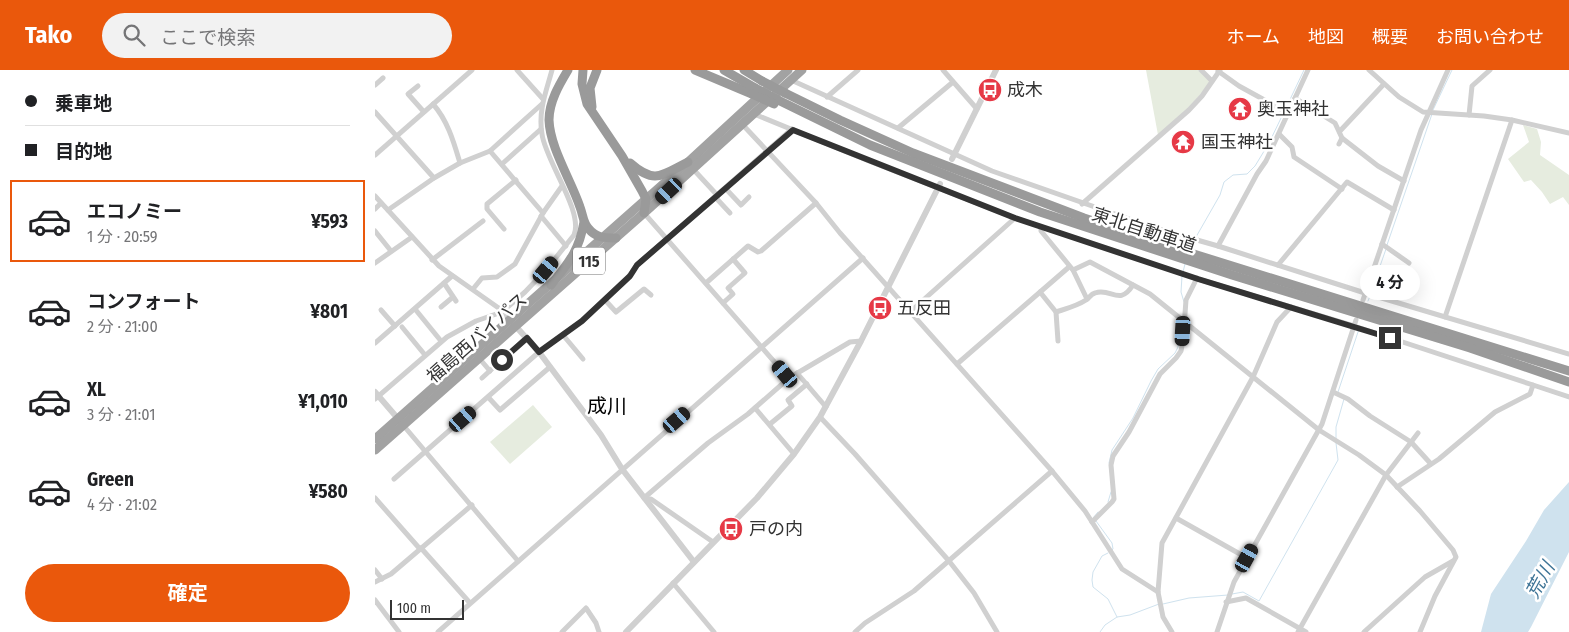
<!DOCTYPE html>
<html lang="ja">
<meta charset="utf-8">
<style>
body{margin:0;font-family:"Fira Sans Condensed","Noto Sans JP",sans-serif;background:#f2f2f2;color:#202124;height:100vh;display:flex;flex-direction:column;font-size:19px;white-space:nowrap}
*{box-sizing:border-box;margin:0}
p{font-size:16px;color:#757577}
.icon{flex:none;width:28px;height:28px;fill:none;stroke:currentColor;stroke-width:2;stroke-linecap:round;stroke-linejoin:round}
.map{position:relative;flex:1;overflow:hidden}
.sheet{display:flex;flex-direction:column;background:#fff;width:375px}
.sheet>*{flex:none}
.hud{display:grid;align-content:center;height:110px;padding:0 25px;background:#fff}
.scale{position:absolute;left:15px;bottom:12px;width:74px;box-sizing:border-box;padding-left:5px;border:2px solid #333;border-top:0;font-size:14px;line-height:18px;white-space:nowrap;color:#333;-webkit-text-stroke:4px #fff;paint-order:stroke}
.end{position:absolute;width:22px;height:22px;margin:-11px;border:6px solid #333;background:#fff;box-shadow:0 0 0 2px #fff}
.from{border-radius:50%}
.bubble{position:absolute;height:35px;border-radius:18px;background:#fff;box-shadow:0 5px 20px #0002;font-size:16px;font-weight:700;line-height:35px;text-align:center}
.car{position:absolute;width:15px;height:30px;margin:-15px -8px;border-radius:6px;box-shadow:0 0 4px 1px #0007;background:linear-gradient(#222 24%,#8ab4d8 0 40%,#222 0 76%,#8ab4d8 0 86%,#222 0)}
.hud b{display:flex;align-items:center;gap:18px;height:48px;font-size:19px}
.hud b+b{border-top:1px solid #e0e0e0}
.hud i{width:12px;height:12px;background:#202124}
ul{padding:0;list-style:none}
li{display:flex;align-items:center;gap:15px;height:82px;margin:0 10px 8px;padding:0 15px;border:2px solid transparent;border-radius:0px}
li div{flex:1}
li b{display:block;font-size:19px}
li em{font-style:normal;font-weight:700}
li.active{border-color:#ea580c}
li>.icon{width:45px;height:45px;stroke-width:1.5}
.primary-button{display:flex;gap:10px;margin-top:auto;padding:10px 25px}
.primary-button a{flex:1;height:58px;border-radius:30px;background:#ea580c;color:#fff;font-size:20px;font-weight:700;line-height:58px;text-align:center}
header{display:flex;align-items:center;gap:30px;box-sizing:border-box;height:70px;padding:0 25px;background:#ea580c;color:#fff}
header strong{font-size:24px}
nav{display:flex;gap:28px;margin-inline-start:auto;font-size:18px}
.search{width:350px;height:45px;background:#f2f2f2;display:flex;align-items:center;gap:12px;box-sizing:border-box;padding:0 18px;border-radius:28px;color:#757577;font-size:19px}
main{display:flex;flex:1;min-height:0}
.map>svg:first-child{display:block}
.green{fill:#e6ecdf}
.water{fill:#cfe2ee}
.lines{fill:none;stroke-linecap:round;stroke-linejoin:round}
.stream{stroke:#cfe2ee;stroke-width:1}
.minor{stroke:#d0d0d0;stroke-width:5}
.tertiary{stroke:#d0d0d0;stroke-width:6}
.trunk{stroke:#a2a2a2;stroke-width:9}
.motorway{stroke:#9a9a9a;stroke-width:9}
.motorway-bridge{stroke:#9a9a9a;stroke-width:9}
.route{stroke:#333;stroke-width:6}
.labels{text-anchor:middle;dominant-baseline:central;stroke-width:5;stroke-linejoin:round;paint-order:stroke}
.shield{fill:#fff;stroke:#707070;stroke-width:1}
.shield-label{font-size:16px;font-weight:bold;fill:#333}
.poi-label{font-size:18px;fill:#333;stroke:#fff;text-anchor:start}
.street-label{font-size:18px;fill:#333;stroke:#fff}
.water-label{font-size:19px;font-style:italic;fill:#3f7597;stroke:#fff}
.quarter-label{font-size:20px;fill:#000;stroke:#fff}
</style>
<header>
<strong>Tako</strong>
<div class="search"><svg class="icon" aria-label="search" viewBox="0 0 24 24"><circle cx="10" cy="10" r="6"/><path d="M15 15l6 6"/></svg>ここで検索</div>
<nav><a>ホーム</a><a>地図</a><a>概要</a><a>お問い合わせ</a></nav>
</header>
<main>
<section class="sheet">
<div class="hud">
<b><i class="from"></i>乗車地</b>
<b><i></i>目的地</b>
</div>
<ul>
<li class="active"><svg class="icon" aria-label="car" viewBox="0 0 24 24"><path d="M5 17H2v-5l4-1 3-4h7l3 4 3 1v5h-3M9 17h6M6 11h13"/><circle cx="7" cy="17" r="2"/><circle cx="17" cy="17" r="2"/></svg><div><b>エコノミー</b><p>1 分 · 20:59</p></div><em>¥593</em></li>
<li><svg class="icon" aria-label="car" viewBox="0 0 24 24"><path d="M5 17H2v-5l4-1 3-4h7l3 4 3 1v5h-3M9 17h6M6 11h13"/><circle cx="7" cy="17" r="2"/><circle cx="17" cy="17" r="2"/></svg><div><b>コンフォート</b><p>2 分 · 21:00</p></div><em>¥801</em></li>
<li><svg class="icon" aria-label="car" viewBox="0 0 24 24"><path d="M5 17H2v-5l4-1 3-4h7l3 4 3 1v5h-3M9 17h6M6 11h13"/><circle cx="7" cy="17" r="2"/><circle cx="17" cy="17" r="2"/></svg><div><b>XL</b><p>3 分 · 21:01</p></div><em>¥1,010</em></li>
<li><svg class="icon" aria-label="car" viewBox="0 0 24 24"><path d="M5 17H2v-5l4-1 3-4h7l3 4 3 1v5h-3M9 17h6M6 11h13"/><circle cx="7" cy="17" r="2"/><circle cx="17" cy="17" r="2"/></svg><div><b>Green</b><p>4 分 · 21:02</p></div><em>¥580</em></li>
</ul>
<div class="primary-button"><a>確定</a></div>
</section>
<div class="map">
<svg width="1194" height="562" viewBox="0 0 1194 562">
<rect width="100%" height="100%" fill="#fff"/>
<!-- green -->
<g class="green">
<path d="M771,0h52l12,11c-14,22 -33,37 -52,54z"/>
<path d="M1148,55l14,4 4,13 -1,13 29,20v30l-6,-8 -13,7 -8,-12 -11,-12 -7,2 -16,-23 21,-17z"/>
<path d="M158,335l19,22 -42,37 -20,-22z"/>
</g>
<!-- water -->
<path class="water" d="M1194,412v70l-38,75 -3,5h-47l10,-38 35,-53 18,-31z"/>
<g class="lines">
<!-- stream -->
<g class="stream">
<path d="M910,40l19,-40"/>
<path d="M1058,40l19,-40"/>
<path d="M821,167l24,-42 4,-13 9,-7 14,-1 8,-8 14,-23 14,-29"/>
<path d="M1012,175l45,-131"/>
<path d="M816,179l3,-8"/>
<path d="M808,202l2,-8"/>
<path d="M807,206l-1,16 3,10"/>
<path d="M996,222l15,-43"/>
<path d="M993,231l2,-5"/>
<path d="M963,322l21,-63"/>
<path d="M961,369v-12l8,-28"/>
<path d="M734,393l3,-13 21,-32 18,-37 7,-12 17,-16 3,-6 3,-24"/>
<path d="M733,432l3,-10"/>
<path d="M718,448l5,-6"/>
<path d="M721,451l16,22 1,6 -1,1"/>
<path d="M733,483l-6,3 -9,16 -1,8 1,7 15,12 9,18"/>
<path d="M857,524l11,-2 16,9 79,-141 -2,-17"/>
<path d="M788,534l26,-6 39,-3"/>
<path d="M725,562l5,-7 12,-8 13,-2 29,-11"/>
</g>
<!-- minor -->
<g class="minor">
<path d="M142,0l26,29"/>
<path d="M568,0l34,39"/>
<path d="M826,0l11,11"/>
<path d="M994,0l30,27 24,15 61,4 28,4 57,13"/>
<path d="M843,1l21,15 49,27"/>
<path d="M416,10l201,91 163,57 63,18 147,47 204,61"/>
<path d="M0,15l8,-7"/>
<path d="M43,16l-10,8 16,18"/>
<path d="M452,27l31,-27"/>
<path d="M920,28l40,25 7,15 -3,6"/>
<path d="M58,34c15,17 21,39 27,59"/>
<path d="M0,42l59,66"/>
<path d="M379,44l115,47 146,57 183,61 156,47 179,59"/>
<path d="M1094,45l3,-29 18,-16"/>
<path d="M367,54l74,79 24,30 212,238 33,40 37,58 36,23"/>
<path d="M523,58l55,-46"/>
<path d="M965,61l44,-47"/>
<path d="M904,64l13,13 2,10 48,32"/>
<path d="M967,68l36,28 26,15"/>
<path d="M115,81l53,62"/>
<path d="M0,85l97,-85"/>
<path d="M127,94l39,-35"/>
<path d="M318,99l25,27"/>
<path d="M351,119l15,16 8,-8"/>
<path d="M0,126l64,70 61,43"/>
<path d="M341,128l14,15"/>
<path d="M707,134l107,-94 13,-14 18,-26"/>
<path d="M0,139l6,-6"/>
<path d="M13,140l46,-32 26,-15 30,-12 52,-47"/>
<path d="M269,143l141,161 7,2"/>
<path d="M166,146l25,30"/>
<path d="M666,157v4l32,39 17,-8 60,32 169,136 40,25 27,20 34,36 33,39 3,7 -21,39 -15,36"/>
<path d="M129,159l-17,-20v-5l29,-24"/>
<path d="M0,161l16,20"/>
<path d="M1007,174l27,19"/>
<path d="M843,176l39,-72 9,-13 42,-91"/>
<path d="M57,190l51,-39"/>
<path d="M0,193l37,-26"/>
<path d="M903,195l69,-83 47,28"/>
<path d="M698,200l14,29"/>
<path d="M69,213l12,18"/>
<path d="M331,213l42,-37 10,6 3,-1 55,-48"/>
<path d="M98,219l9,-11 15,-1 18,-13 28,-51 19,-27"/>
<path d="M665,222l16,20 2,29"/>
<path d="M230,230l11,12 28,-23 7,6"/>
<path d="M988,230l58,-170 27,-60"/>
<path d="M348,233l10,-9 -5,-6 17,-15 -12,-14"/>
<path d="M66,237l12,-10"/>
<path d="M40,239l26,32"/>
<path d="M6,240l14,16"/>
<path d="M536,241l104,-93"/>
<path d="M681,242c9,-3 21,-6 30,-12 3,-2 5,-6 9,-7 16,-6 24,14 38,-8"/>
<path d="M1070,247l67,-197"/>
<path d="M27,257l23,28"/>
<path d="M188,265l20,24"/>
<path d="M0,273l77,-67"/>
<path d="M104,288l11,13"/>
<path d="M582,294l112,-97"/>
<path d="M422,303l29,34"/>
<path d="M107,308l45,-41"/>
<path d="M958,322l15,7 22,17 41,26 20,22"/>
<path d="M113,327l12,13 50,-43"/>
<path d="M0,329l72,-62 29,-16 26,-9 23,-20 21,-22 28,-35c10,-23 -29,-75 -32,-101 -4,-23 4,-42 10,-64"/>
<path d="M380,338l39,46"/>
<path d="M445,347l35,37 94,107 25,32 23,39"/>
<path d="M395,354l22,-18 -4,-6 19,-16"/>
<path d="M28,355l115,136"/>
<path d="M19,409l145,-127 43,-31 45,-42 10,-14 155,-136"/>
<path d="M1022,417l42,-28 56,-47 35,-18 3,-9 36,12"/>
<path d="M0,428l45,51"/>
<path d="M269,428l64,-55 40,-29 41,-36 61,-36 11,-1"/>
<path d="M271,429h5l62,43"/>
<path d="M801,448l71,40"/>
<path d="M717,452l20,-20 2,-3 -3,-34 2,-9 16,-24 31,-58 16,-16 5,-7 2,-10 3,-41 11,-22"/>
<path d="M46,478l49,55"/>
<path d="M0,500l7,9"/>
<path d="M0,512l16,-8 81,-69"/>
<path d="M298,513l41,49"/>
<path d="M0,530l24,32"/>
<path d="M851,532l20,-4 60,34"/>
<path d="M63,562l425,-374"/>
<path d="M187,562l24,-24 10,15 3,9"/>
<path d="M480,562l10,-9 49,-32 138,-120"/>
<path d="M797,562l-9,-15 -5,-25 4,-49 91,-166 24,-55 14,-15"/>
<path d="M842,562l17,-50 88,-158 34,-104"/>
<path d="M923,562l88,-157 32,-42"/>
<path d="M989,562l61,-55 28,-16"/>
</g>
<!-- tertiary -->
<g class="tertiary">
<path d="M577,89l44,-89"/>
<path d="M125,239l39,43 62,83 21,34 72,93"/>
<path d="M0,322l25,29"/>
<path d="M251,562l131,-134 37,-44 26,-37 41,-76 79,-157"/>
</g>
<!-- trunk -->
<g class="trunk">
<path d="M0,369l313,-277 100,-92"/>
<path d="M0,380l269,-237 158,-143"/>
</g>
<!-- motorway -->
<g class="motorway">
<path d="M193,0c-9,15 -19,32 -19,50 1,28 22,60 31,87 3,8 3,15 8,21 8,10 16,10 28,10"/>
<path d="M208,0l-1,14 5,20 35,52 20,35 4,8 -2,14"/>
<path d="M320,0l57,24"/>
<path d="M349,0l31,18"/>
<path d="M369,0l18,11"/>
<path d="M410,23l55,27 73,33 171,65 100,33 385,120"/>
<path d="M403,30l92,45 170,67 192,63 238,73 99,34"/>
<path d="M217,37l-2,-19 7,-18"/>
<path d="M255,93c25,22 32,12 58,-1"/>
<path d="M176,215c18,-23 28,-34 33,-63"/>
</g>
<!-- motorway-bridge -->
<g class="motorway-bridge">
<path d="M387,11l23,12"/>
<path d="M380,18l23,12"/>
<path d="M377,24l22,10"/>
</g>
</g>
<g class="lines">
<!-- route -->
<path class="route" d="M127,290l25,-22 12,14 43,-31 48,-45 7,-11 156,-135 222,88 183,61 192,59"/>
</g>
<!-- icons -->
<defs>
<g id="bus-disc" transform="scale(1.25)"><circle r="9.5" fill="#e63946" stroke="#fff"/><path d="M-5-6H5V4H4V6H2V4H-2V6H-4V4H-5ZM-3.5-4V0h7V-4ZM-3.5 1.2v1.5H-2V1.2ZM2 1.2v1.5H3.5V1.2Z" fill="#fff"/></g>
<g id="temple-disc" transform="scale(1.25)"><circle r="9.5" fill="#e63946" stroke="#fff"/><path d="M0-6L5-2H3V0L6.5 2.5H4V6H1.5V3h-3V6H-4V2.5H-6.5L-3 0V-2H-5Z" fill="#fff"/></g>
</defs>
<g fill-rule="evenodd">
<use href="#bus-disc" x="615" y="20"/>
<use href="#temple-disc" x="865" y="39"/>
<use href="#temple-disc" x="808" y="72"/>
<use href="#bus-disc" x="505" y="238"/>
<use href="#bus-disc" x="356" y="459"/>
</g>
<g class="labels">
<!-- shield labels -->
<rect class="shield" x="198" y="177.5" width="32" height="27" rx="4"/>
<g class="shield-label">
<text x="214" y="191">115</text>
</g>
<!-- poi labels -->
<g class="poi-label">
<text x="632" y="20">成木</text>
<text x="882" y="39">奥玉神社</text>
<text x="826" y="72">国玉神社</text>
<text x="522" y="238">五反田</text>
<text x="374" y="459">戸の内</text>
</g>
<!-- street labels -->
<g class="street-label">
<text transform="translate(769 160) rotate(18)">東北自動車道</text>
<text transform="translate(102 268) rotate(-41)">福島西バイパス</text>
</g>
<!-- water labels -->
<g class="water-label">
<text transform="translate(1165 510) rotate(-61)">荒川</text>
</g>
<!-- quarter labels -->
<g class="quarter-label">
<text x="232" y="336">成川</text>
</g>
</g>
</svg>
<div class="scale">100 m</div>
<i class="end from" style="left:127px;top:290px"></i>
<i class="end" style="left:1015px;top:268px"></i>
<div class="bubble" style="left:985px;top:195px;width:60px">4 分</div>
<i class="car" style="left:294px;top:121px;rotate:227deg"></i>
<i class="car" style="left:171px;top:200px;rotate:40deg"></i>
<i class="car" style="left:808px;top:261px;rotate:183deg"></i>
<i class="car" style="left:410px;top:304px;rotate:320deg"></i>
<i class="car" style="left:88px;top:349px;rotate:49deg"></i>
<i class="car" style="left:302px;top:350px;rotate:49deg"></i>
<i class="car" style="left:872px;top:488px;rotate:29deg"></i>
</div>
</main>
